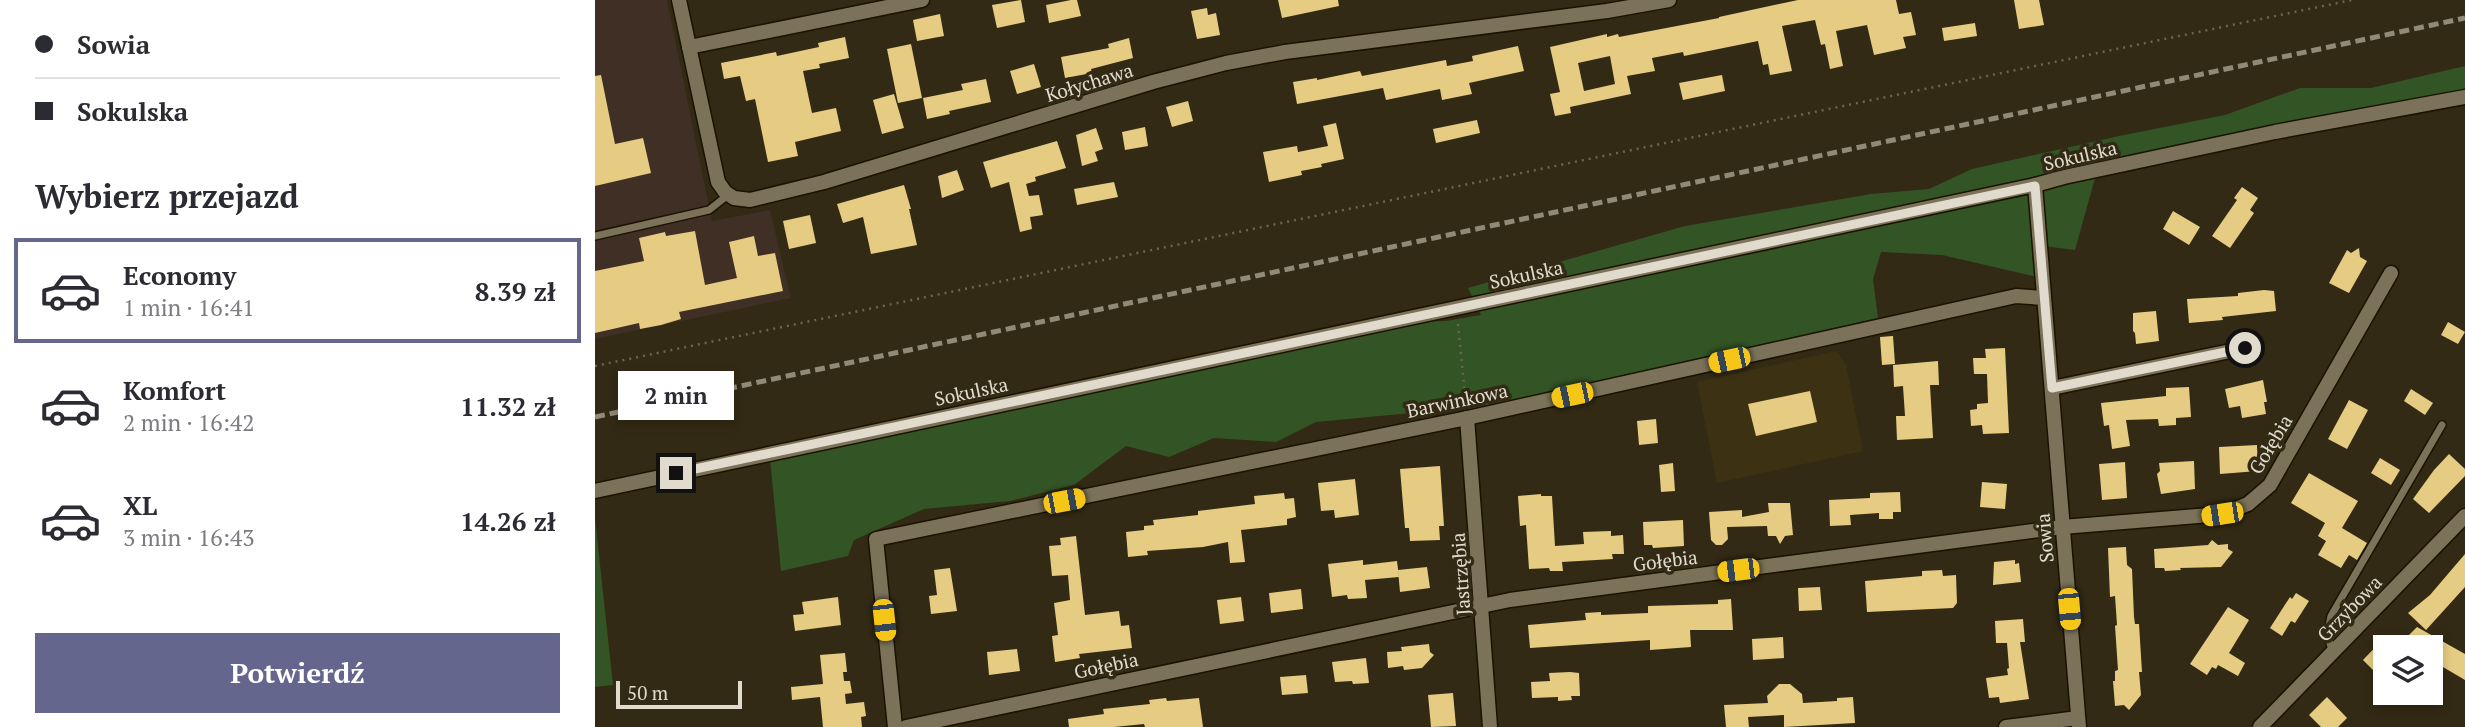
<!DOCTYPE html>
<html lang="pl">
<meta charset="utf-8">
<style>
body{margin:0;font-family:"PT Serif",serif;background:#f7f7f7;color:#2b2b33;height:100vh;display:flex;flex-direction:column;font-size:26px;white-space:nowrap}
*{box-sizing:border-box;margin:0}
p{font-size:23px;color:#7c7c81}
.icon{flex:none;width:38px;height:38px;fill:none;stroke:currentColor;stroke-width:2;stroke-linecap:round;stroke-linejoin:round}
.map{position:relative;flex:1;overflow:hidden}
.drawer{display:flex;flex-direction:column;background:#fff;width:595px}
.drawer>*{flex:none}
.guide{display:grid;align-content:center;height:154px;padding:0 35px;background:#fff}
.fabs{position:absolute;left:1778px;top:635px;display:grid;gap:14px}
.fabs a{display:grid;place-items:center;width:70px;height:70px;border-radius:0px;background:#fff;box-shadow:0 4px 10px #0003;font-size:35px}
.scale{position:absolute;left:21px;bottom:18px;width:126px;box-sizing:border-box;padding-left:7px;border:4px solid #e0dbcd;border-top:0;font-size:19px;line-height:24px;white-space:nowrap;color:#e0dbcd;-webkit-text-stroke:5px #322a14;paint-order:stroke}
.end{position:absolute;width:32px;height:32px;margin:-16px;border:9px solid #e0dbcd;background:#111;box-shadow:0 0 0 4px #111}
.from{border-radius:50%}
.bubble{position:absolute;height:49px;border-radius:0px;background:#fff;box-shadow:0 4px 10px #0003;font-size:23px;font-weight:600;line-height:49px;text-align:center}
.car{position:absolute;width:21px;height:42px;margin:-21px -10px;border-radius:9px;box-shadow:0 0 5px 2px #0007;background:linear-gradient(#f5c518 24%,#345 0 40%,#f5c518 0 76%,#345 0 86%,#f5c518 0)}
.guide b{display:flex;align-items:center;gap:24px;height:66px;font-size:26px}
.guide b+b{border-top:2px solid #e1e1e2}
.guide i{width:18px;height:18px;background:#2b2b33}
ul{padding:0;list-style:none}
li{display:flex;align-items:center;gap:21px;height:105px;margin:0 14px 10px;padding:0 21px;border:4px solid transparent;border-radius:0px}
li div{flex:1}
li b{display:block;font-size:26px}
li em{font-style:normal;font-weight:600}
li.on{border-color:#65668d}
li>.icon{width:63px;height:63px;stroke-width:1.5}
h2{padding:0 35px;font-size:32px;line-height:84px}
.primary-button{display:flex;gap:14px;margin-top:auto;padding:14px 35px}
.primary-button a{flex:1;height:80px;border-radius:0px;background:#65668d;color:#fff;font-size:28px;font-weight:600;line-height:80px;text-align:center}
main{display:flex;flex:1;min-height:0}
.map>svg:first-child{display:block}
.built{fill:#3c3113}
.industrial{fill:#3f2f24}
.green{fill:#335425}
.building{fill:#e6cc82;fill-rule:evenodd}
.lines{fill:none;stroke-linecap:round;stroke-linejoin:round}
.service-casing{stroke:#1a1300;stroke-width:10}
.minor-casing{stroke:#1a1300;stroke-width:17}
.path{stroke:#6c6552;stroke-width:2.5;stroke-dasharray:2 5;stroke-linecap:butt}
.service{stroke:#7b7259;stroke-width:7}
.minor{stroke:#7b7259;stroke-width:14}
.rail{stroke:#908a78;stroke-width:5;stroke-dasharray:10 5;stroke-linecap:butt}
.route{stroke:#e0dbcd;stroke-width:9}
.labels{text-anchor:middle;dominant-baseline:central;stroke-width:7;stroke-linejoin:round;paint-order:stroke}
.street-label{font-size:19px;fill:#e0dbcd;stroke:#322a14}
</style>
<main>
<section class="drawer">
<div class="guide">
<b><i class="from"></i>Sowia</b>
<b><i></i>Sokulska</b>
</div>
<h2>Wybierz przejazd</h2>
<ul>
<li class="on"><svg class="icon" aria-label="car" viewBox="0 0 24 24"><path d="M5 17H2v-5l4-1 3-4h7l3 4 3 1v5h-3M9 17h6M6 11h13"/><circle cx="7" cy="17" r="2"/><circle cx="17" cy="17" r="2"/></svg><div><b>Economy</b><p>1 min · 16:41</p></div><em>8.39 zł</em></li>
<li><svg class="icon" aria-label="car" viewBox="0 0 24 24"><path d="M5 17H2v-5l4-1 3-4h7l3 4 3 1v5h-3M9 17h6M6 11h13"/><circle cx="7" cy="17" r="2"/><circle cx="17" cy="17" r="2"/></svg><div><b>Komfort</b><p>2 min · 16:42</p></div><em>11.32 zł</em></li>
<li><svg class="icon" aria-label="car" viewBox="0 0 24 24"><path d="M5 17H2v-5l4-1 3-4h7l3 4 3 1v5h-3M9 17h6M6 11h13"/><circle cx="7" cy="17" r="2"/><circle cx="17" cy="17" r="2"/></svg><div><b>XL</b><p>3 min · 16:43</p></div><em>14.26 zł</em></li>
</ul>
<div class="primary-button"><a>Potwierdź</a></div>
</section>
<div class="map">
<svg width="1870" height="727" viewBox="0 0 1870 727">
<rect width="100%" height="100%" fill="#322a14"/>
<!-- built -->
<path class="built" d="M1242,351l9,14 17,86 -146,32 -20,-101z"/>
<!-- industrial -->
<path class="industrial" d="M0,0h72l45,221 58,-11 21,88 -196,41z"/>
<!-- green -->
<g class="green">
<path d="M1870,66v24l-293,58 -77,30 -20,72 -40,-5 2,32 -95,-22 -61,-3 -8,27 5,39 -406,91h-18l-138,13 -40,20 -62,-4 -45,19 -43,-11 -52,39 -64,16 -86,8 -70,31 -6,16 -67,15 -11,-112 640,-137 36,-1 35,-6 -13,-27 217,-62 186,-32 58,-5 43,-20 147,-33 106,-21 75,-27h71z"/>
<path d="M0,518l18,167 -18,2z"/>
</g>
<!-- building -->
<g class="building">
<path d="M426,0l4,22 -28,6 -5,-23z"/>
<path d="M476,0h6l4,16 -32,7 -3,-18z"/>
<path d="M683,0h60l1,6 -57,12z"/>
<path d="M1203,0h98l3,14 12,-2 5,23 -13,2 3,11 -32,7 -7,-30 -31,6 7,35 -13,3 -5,-25 -4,1 -6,-25 -33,6 10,45 -22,4 -2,-11 -5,1 -5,-24 -74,15 -1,-4 -31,6 3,13 -28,5 4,18 -61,13 1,6 -16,3 -5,-22 10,-2 -10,-45 57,-13v3l11,-3 1,3 100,-19v-1zM1015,56l5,28 -31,7 -6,-28z"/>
<path d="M1419,0h25l5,25 -25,4z"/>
<path d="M612,8l1,7 8,-2 4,22 -23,4 -6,-28z"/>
<path d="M345,14l4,22 -27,5 -4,-21z"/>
<path d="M1380,23l2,13 -33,5 -2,-13z"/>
<path d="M250,37l4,21 -30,6 1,4 -17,3 9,42 24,-5 5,23 -46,11 3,14 -30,6 -13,-63 -9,2 -6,-25 -16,3 -3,-16 55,-11 1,4 42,-9 -1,-4z"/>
<path d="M534,38l4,20 -42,11 1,4 -27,5 -4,-21 48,-9 -1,-4z"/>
<path d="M316,44l11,54 -24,5 -11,-54z"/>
<path d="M923,46l6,25 -55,12 3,11 -30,6 -2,-11 -54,11 -3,-12 -86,16 -4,-22 24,-4v2l43,-9 2,5 84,-16 1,6 26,-5 -1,-5z"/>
<path d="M439,64l7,23 -24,7 -7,-23z"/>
<path d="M6,75l14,69 28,-6 8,35 -56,13v-110z"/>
<path d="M1127,75l3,16 -42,9 -4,-17z"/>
<path d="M391,79l5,23 -42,9 1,3 -23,5 -4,-21 40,-8 -2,-6z"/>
<path d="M299,94l10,34 -22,6 -9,-34z"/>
<path d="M593,101l5,20 -21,6 -6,-20z"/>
<path d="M882,120l3,13 -44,10 -3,-14z"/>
<path d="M741,123l8,36 -23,5 1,3 -21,4 1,4 -33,7 -6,-30 34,-6 1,6 30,-6 -5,-20z"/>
<path d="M550,127l3,19 -23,4 -3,-18z"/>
<path d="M501,128l7,21 -8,3 3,9 -16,5 -6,-31z"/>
<path d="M462,141l9,27 -31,9 1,4 -10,3 3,12 10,-1 4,20 -13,2 2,12 -12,3 -11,-50 -18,6 -8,-26z"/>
<path d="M362,170l7,20 -22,8 -4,-22z"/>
<path d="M519,182l4,15 -41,8 -3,-16z"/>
<path d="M309,185l7,24h-2l8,36 -46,9 -8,-37 -20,6 -6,-19z"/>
<path d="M1647,187l16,11 -8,12 4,3 -24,35 -18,-12 25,-36 -3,-2z"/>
<path d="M1578,211l27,16 -11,18 -26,-16z"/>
<path d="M215,215l6,28 -27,6 -6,-28z"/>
<path d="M100,231l10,54 32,-7 -8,-36 25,-6 4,20 17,-3 8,38 -104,21 2,7 -20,6 -21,4 -1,-6 -44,10v-62l49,-10 -5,-23 26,-6 1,4z"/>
<path d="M1764,248l1,9 7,4 -18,32 -20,-10 18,-33 4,3z"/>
<path d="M1669,290l10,1 2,20 -54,6 1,3 -34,3 -2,-24 51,-3v-3z"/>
<path d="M1561,311l3,30 -23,3 -1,-11 -2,-2v-18z"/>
<path d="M1853,322l17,10 -7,12 -17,-9z"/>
<path d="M1298,336l2,28 -13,1 -2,-28z"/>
<path d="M1410,348l4,85 -26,1 -1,-9 -11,1 -1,-16 7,-1v-5l11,-1 -1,-29h-13l-1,-16h13l-1,-9z"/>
<path d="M1343,361l1,24h-9l3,53 -36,2 -1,-24h9l-2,-30 -9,1 -1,-22z"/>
<path d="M1668,380l4,22h-3l2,12 -24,4 -2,-12 -11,2 -4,-19z"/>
<path d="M1594,387l2,30 -15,1v7l-17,1 -1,-7 -32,1 4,26 -18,3 -3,-24 -5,1 -3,-23 65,-7v-8z"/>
<path d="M1816,389l22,14 -8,12 -21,-14z"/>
<path d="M1215,391l7,31 -61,14 -8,-32z"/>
<path d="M1754,400l19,10 -21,39 -19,-10z"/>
<path d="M1061,419l2,24 -19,2 -2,-24z"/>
<path d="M1662,445l1,26 -38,3 -1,-27z"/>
<path d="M1854,454l16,15v7l-36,37 -16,-14 21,-29z"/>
<path d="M1785,458l20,12 -9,15 -20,-12z"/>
<path d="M1599,461l1,28 -34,5 -4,-20 3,-3 -1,-8z"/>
<path d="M1530,462l2,36 -25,2 -3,-36z"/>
<path d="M1078,463l2,28 -14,1 -2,-27z"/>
<path d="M845,466l4,60h-5l1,14 -30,1 -1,-13h-4l-5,-59z"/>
<path d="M1714,473l49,28 -16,27 25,15 -10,17 -8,-5 -8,13 -23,-13 8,-14 -8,-5 7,-13 -34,-20z"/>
<path d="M760,479l4,36 -24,3 -1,-8 -13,1 -3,-28z"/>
<path d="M1387,482l25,2 -2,25 -25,-2z"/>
<path d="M1305,492l1,20h-8v7h-14v-6l-29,2 1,10 -21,1 -1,-26 41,-2v-5z"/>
<path d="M689,493l1,6 9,-1 2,19 -9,2v6l-46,5 4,32 -15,1 -2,-21 -25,5 -56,4 1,4 -20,2 -2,-25 18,-2v-4l10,-1 -1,-5 45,-5v-4l57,-7 -1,-8z"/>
<path d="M946,494v2h11l3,50 29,-2 -1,-12 28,-1v5l12,-1 1,19h-12l1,5 -51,3 1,9h-13l-1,-3 -20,1 -3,-44 -6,1 -2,-30z"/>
<path d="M1173,503h22l3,32 -8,1 -5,8 -4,-8h-8l-1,-10 -40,1 1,12 -6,6h-6l-5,-5 -2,-28 33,-2v7l27,-5z"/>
<path d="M1088,520l1,26 -31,2 -1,-3h-8l-1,-23z"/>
<path d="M481,536l9,79 34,-4 2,15 8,-1 3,23 -53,6 1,4 -25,4 -3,-26 6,-1 -4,-32 16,-3 -2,-25 -16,1 -3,-30 12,-1 -1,-7z"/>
<path d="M1617,540l6,5 10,-1v5l5,3 -12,15 -41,1 1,2 -16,1 -1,-3h-9l-1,-19 54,-4z"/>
<path d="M1531,547l1,18 5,4 2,48 1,7h4l3,48h-3l2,23 -12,15 -5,-5 -9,1 -2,-25h2v-10l3,-1 -3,-44 2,-1 -2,-29 -5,1 -2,-49z"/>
<path d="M1870,554v33l-39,43 -18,-17 22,-18z"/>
<path d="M768,560v5l34,-4 2,16 -34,3 2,18 -19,1 -1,-4 -15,2 -4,-33z"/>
<path d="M1420,560v4l4,-1 2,19 -28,3 1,-23z"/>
<path d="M832,567l3,21 -30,4 -2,-22z"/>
<path d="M355,568l7,43 -26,3 -2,-18 8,-1 -3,-25z"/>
<path d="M1347,570l1,6 13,-1 1,28 -4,5 -86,4 -2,-31 57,-5v-5z"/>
<path d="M1225,587l2,23 -23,1 -1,-23z"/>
<path d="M706,589l2,20 -32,4 -2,-20z"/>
<path d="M1701,593l13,8 -14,22 -4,-2 -9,15 -12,-8 20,-31 2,2z"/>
<path d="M243,597l3,28 -46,6 -2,-16 11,-1 -2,-12z"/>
<path d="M646,597l3,24 -24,3 -3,-24z"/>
<path d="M1136,599l2,31h-43l1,17 -41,3v-10l-120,8 -2,-23 58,-5 -1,-7 16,-1v3l47,-2v-7l70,-2v-4z"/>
<path d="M1633,607l21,13 -20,33 16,10 -7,13 -20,-11 -2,4 -4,-2 -5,8 -17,-11z"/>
<path d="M1428,619l2,23h-5l9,57 -29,4 -1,-6 -10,1 -3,-20 22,-3 -1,-6 2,-1 -2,-25h-11l-1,-22z"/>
<path d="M1822,627l48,27v26l-34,-20v-12h-35z"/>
<path d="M1188,637l1,21 -31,2 -1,-21z"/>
<path d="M1790,637v29l-8,8 -14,-14z"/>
<path d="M834,644l1,8 4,3 -12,13 -18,2 -1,-4 -15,2 -1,-16 15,-1 -1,-4z"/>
<path d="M422,649l3,22 -31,4 -2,-23z"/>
<path d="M250,653l2,19h-4l1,9h6l2,12 -7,1 1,10 18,-2 2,14 -5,1 1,10h-39l-3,-30 -28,3 -1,-13 32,-3 -3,-29z"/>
<path d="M771,658l3,25 -16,1 -1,-3 -17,1 -3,-20z"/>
<path d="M975,672l9,1 1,23h-9l1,4 -14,1v-4l-26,1 -1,-16 19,-1 -1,-8z"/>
<path d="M711,675l2,18 -26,2 -2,-18z"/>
<path d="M1184,684h11l12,10 1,9 34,-2v-3l16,-1 2,26 -71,4v-12l-36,2 1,10h-23l-2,-22 44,-2 -1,-7z"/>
<path d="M858,693l3,33 -25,1 -3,-32z"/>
<path d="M1732,697l20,21 -9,9h-17l-12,-12z"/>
<path d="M571,698l1,3 32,-3 4,29h-58l-1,-3 -30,3h-45l-1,-8 36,-5 -1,-5 47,-5 -1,-4z"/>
</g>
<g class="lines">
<!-- service casing -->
<g class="service-casing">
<g id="service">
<path d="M0,236l114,-26 19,-15"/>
<path d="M1738,652l-6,-17 4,-19 111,-191"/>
</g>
</g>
<!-- minor casing -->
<g class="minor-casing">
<g id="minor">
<path d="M84,0l39,182 7,10 9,6 16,2 74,-18 329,-100 73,-19 59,-11 322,-41 62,-11"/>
<path d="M94,47l233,-47"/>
<path d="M1440,185l44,542"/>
<path d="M1457,388l193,-40"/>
<path d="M872,418l23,309"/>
<path d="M0,491l1440,-306 29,-8 211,-45 190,-35"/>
<path d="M300,727l-19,-188 591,-121 549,-122 28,2"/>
<path d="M311,727l604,-127 552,-73 160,-13 26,-10 22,-19 121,-212"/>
<path d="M1411,727l72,-9"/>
<path d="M1665,727l205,-211"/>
</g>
</g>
<!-- path -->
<g class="path">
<path d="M863,324l8,80"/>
<path d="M0,366l1757,-366"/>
</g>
<!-- service -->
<use href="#service" class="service"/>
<!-- minor -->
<use href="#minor" class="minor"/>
<!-- rail -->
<path class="rail" d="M0,417l1870,-399"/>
</g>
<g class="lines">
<!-- route -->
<path class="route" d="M81,473l1359,-287 17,202 193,-40"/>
</g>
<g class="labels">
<!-- street labels -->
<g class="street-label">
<text transform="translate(494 82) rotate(-17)">Kołychawa</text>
<text transform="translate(1485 155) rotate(-13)">Sokulska</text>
<text transform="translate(931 274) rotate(-12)">Sokulska</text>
<text transform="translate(376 391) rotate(-12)">Sokulska</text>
<text transform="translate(862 400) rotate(-12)">Barwinkowa</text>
<text transform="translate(1675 444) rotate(-59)">Gołębia</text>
<text transform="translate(1449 538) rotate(-95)">Sowia</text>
<text transform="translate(1070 560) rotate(-7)">Gołębia</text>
<text transform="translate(865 574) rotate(-94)">Jastrzębia</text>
<text transform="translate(1754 608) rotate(-46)">Grzybowa</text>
<text transform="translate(511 665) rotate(-12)">Gołębia</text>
</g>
</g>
</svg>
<div class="fabs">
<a><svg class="icon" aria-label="layers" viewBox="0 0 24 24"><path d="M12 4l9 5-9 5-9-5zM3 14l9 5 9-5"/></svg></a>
</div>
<div class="scale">50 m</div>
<i class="end from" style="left:1650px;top:348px"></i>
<i class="end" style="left:81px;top:473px"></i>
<div class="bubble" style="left:23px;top:371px;width:116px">2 min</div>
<i class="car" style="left:1134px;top:360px;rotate:258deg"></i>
<i class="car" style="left:977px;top:395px;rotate:258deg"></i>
<i class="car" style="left:469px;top:501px;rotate:79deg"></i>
<i class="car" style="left:1627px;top:514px;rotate:261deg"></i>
<i class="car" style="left:1143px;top:570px;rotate:263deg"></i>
<i class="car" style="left:1474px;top:609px;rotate:175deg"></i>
<i class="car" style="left:289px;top:620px;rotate:174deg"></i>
</div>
</main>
